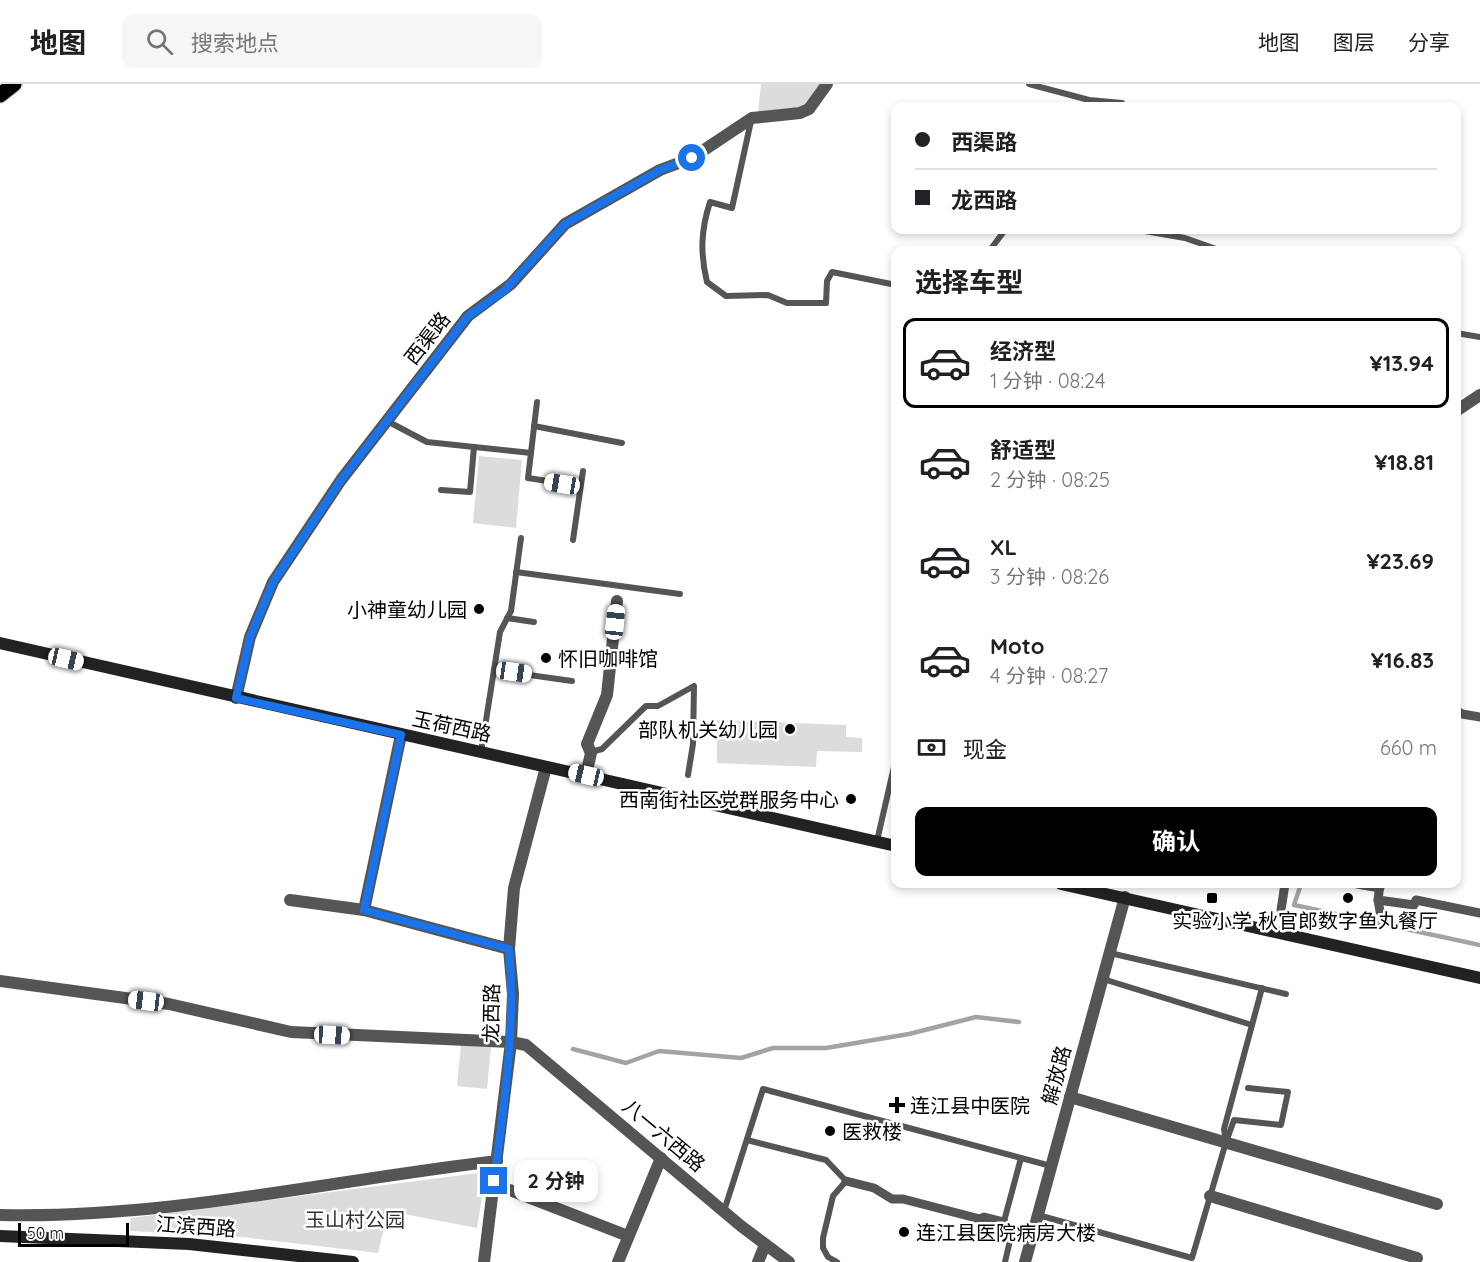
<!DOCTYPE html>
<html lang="zh">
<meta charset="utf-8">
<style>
body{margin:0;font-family:Quicksand,"Noto Sans SC",sans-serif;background:#f6f6f6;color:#202124;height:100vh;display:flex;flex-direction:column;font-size:22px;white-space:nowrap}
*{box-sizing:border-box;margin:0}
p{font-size:20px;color:#757577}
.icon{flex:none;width:33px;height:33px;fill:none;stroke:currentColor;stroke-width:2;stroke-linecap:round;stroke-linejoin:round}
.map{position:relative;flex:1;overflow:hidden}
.panel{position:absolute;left:891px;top:162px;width:570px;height:642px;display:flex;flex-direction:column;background:#fff;border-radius:12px;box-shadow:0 3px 9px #0003}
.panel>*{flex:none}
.banner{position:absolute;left:891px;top:18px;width:570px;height:132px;border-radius:12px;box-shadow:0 3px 9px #0003;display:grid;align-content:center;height:132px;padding:0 24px;background:#fff}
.scale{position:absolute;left:18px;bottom:15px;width:111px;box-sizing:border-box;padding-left:6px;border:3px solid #000;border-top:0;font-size:16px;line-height:21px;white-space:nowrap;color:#000;-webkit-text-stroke:4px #fff;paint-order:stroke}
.end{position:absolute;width:27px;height:27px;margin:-14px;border:8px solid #1a73e8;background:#fff;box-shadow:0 0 0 3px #fff}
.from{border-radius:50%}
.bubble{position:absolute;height:42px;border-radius:12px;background:#fff;box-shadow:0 3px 9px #0003;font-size:20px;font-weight:700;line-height:42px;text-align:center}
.car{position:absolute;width:18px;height:36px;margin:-18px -9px;border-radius:8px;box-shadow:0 0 4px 2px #0007;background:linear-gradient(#fff 24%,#345 0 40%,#fff 0 76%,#345 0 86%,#fff 0)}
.banner b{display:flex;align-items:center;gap:21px;height:57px;font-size:22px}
.banner b+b{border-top:2px solid #e0e0e0}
.banner i{width:15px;height:15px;background:#202124}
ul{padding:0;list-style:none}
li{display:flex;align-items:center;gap:18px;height:90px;margin:0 12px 9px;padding:0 12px;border:3px solid transparent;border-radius:12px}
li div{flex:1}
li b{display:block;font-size:22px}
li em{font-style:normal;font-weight:700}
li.selected{border-color:#000}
li>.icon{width:54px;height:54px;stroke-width:1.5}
h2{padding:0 24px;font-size:27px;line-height:72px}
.pay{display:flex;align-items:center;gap:15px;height:66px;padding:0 24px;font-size:22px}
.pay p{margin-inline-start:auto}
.primary-button{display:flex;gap:12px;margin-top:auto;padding:12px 24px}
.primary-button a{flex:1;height:69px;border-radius:12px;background:#000;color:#fff;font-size:24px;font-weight:700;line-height:69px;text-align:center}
header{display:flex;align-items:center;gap:36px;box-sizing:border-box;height:84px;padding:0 30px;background:#fff;border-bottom:2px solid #e0e0e0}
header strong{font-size:28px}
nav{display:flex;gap:33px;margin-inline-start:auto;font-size:21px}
.search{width:420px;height:54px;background:#f6f6f6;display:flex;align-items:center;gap:15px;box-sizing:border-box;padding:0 21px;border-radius:12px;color:#757577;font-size:22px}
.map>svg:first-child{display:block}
.green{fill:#dcdcdc}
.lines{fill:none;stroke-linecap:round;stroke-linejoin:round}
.stream{stroke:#a3a3a3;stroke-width:4.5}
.primary-casing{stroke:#dbdbdb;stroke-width:18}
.service{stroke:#555;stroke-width:6}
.pedestrian{stroke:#555;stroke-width:9}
.minor{stroke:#555;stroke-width:12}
.tertiary{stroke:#555;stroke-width:12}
.secondary{stroke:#222;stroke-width:12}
.primary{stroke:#000;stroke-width:15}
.route{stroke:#1a73e8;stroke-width:8}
.poi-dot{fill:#000;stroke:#fff;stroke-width:2}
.labels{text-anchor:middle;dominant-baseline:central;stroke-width:5;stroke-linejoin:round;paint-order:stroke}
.street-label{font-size:20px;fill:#000;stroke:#fff}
.poi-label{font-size:20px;fill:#000;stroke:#fff;text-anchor:start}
.park-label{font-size:20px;fill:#333;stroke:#fff}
</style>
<header>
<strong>地图</strong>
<div class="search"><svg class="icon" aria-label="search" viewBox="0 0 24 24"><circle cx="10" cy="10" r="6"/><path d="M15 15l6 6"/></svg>搜索地点</div>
<nav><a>地图</a><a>图层</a><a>分享</a></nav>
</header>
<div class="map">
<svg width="1480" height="1178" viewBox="0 0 1480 1178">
<rect width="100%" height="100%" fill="#fff"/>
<!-- green -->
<g class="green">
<path d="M761,0h59l-14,23 -48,5z"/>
<path d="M479,372l43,4 -6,68 -43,-5z"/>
<path d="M717,636l129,5v12l16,1v14l-45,-1 -1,16 -99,-4z"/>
<path d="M461,960l30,3 -4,42 -30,-3z"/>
<path d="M486,1088l-9,56 -89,-17 -10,42 -136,-16 -112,-6 1,-13z"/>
</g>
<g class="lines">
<!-- stream -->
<g class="stream">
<path d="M1301,800l-7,21 186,40"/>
<path d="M573,965l53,14 33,-12 82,7 32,-10h53l83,-14 67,-17 43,5"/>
</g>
<!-- primary casing -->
<g class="primary-casing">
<path id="primary" d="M0,11l14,-11"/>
</g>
<!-- service -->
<g class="service">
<path d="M1029,0l60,16 33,3"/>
<path d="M751,37l-19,87 -22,-6c-9,28 -10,51 -3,80l19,14 42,-1 19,8h39l1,-22 5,-9 64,13"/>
<path d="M1139,146l46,8 34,12"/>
<path d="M990,166l15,-20"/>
<path d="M1456,249l24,4"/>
<path d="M537,318l-9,76 52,8"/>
<path d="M387,337l40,21 104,11"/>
<path d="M534,342l88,17"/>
<path d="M441,406l29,2 4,-45"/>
<path d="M573,456l10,-69"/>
<path d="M516,488l164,22"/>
<path d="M507,534l27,4"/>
<path d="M494,586l78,11"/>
<path d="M481,668l19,-120 11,-21 10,-73"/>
<path d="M591,668l11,-3 44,-43h12l36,-20 -1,58 -5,31"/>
<path d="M877,757l19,-83"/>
<path d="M1110,869l176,41"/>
<path d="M1103,895l149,46"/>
<path d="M747,1056l79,20 20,21 -13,15 -10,42v10l5,9 9,5"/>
<path d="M1226,1058l8,-22 47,5 7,-33 -40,-4"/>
<path d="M724,1127l39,-122 288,77"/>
<path d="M1038,1131l154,43 34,-116 -2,-13 38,-141"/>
<path d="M1004,1138l8,10 -7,30"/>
<path d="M1003,1141l18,-67"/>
</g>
<!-- pedestrian -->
<g class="pedestrian">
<path d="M1456,626l6,4 18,3"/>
<path d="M1357,800l23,4"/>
<path d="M1380,800l-2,16 3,17"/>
<path d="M1378,816l36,5 2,-5 64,13"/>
<path d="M1281,826l4,-26"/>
<path d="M846,1097l28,7 18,11h11l77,20 4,-2 20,5"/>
</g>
<!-- minor -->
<g class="minor">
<path d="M1456,327l24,-16"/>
<path d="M586,691l5,-22 -4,-9 20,-49 10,-94"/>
<path d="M290,816l74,10 145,39"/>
<path d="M364,826l37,-175"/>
<path d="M0,897l169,23 122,28 220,10"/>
<path d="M1070,1013l367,107"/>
<path d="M510,1106l118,46"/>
<path d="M1210,1112l207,62"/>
<path d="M0,1131c167,4 332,-35 497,-54"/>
<path d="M618,1178l43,-104"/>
<path d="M758,1178l7,-17"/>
</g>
<!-- tertiary -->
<g class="tertiary">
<path d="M236,614l14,-61 23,-55 68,-102 127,-164 43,-32 54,-60 95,-54 32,-12 60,-40 48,-5 9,-4 18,-25"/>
<path d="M511,958l15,3 215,181 48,36"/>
<path d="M484,1178l27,-220 2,-48 -4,-45 5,-61 32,-121"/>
<path d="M1025,1178l100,-365"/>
</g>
<!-- secondary -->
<g class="secondary">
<path d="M0,559l896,203"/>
<path d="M1061,800l419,94"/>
<path d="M0,1152l189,8 164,18"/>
</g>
<!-- primary -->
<use href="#primary" class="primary"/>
</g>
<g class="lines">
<!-- route -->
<path class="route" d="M494,1097c10,-78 22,-154 15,-232l-145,-39 37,-175 -165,-37 14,-61 23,-55 68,-102 127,-164 36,-25 61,-67 95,-54 32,-12"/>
</g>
<!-- markers -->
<g class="poi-dot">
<circle cx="479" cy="525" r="6"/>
<circle cx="546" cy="574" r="6"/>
<circle cx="790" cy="645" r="6"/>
<circle cx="851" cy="715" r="6"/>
<rect x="1206" y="808" width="12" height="12" rx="3"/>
<circle cx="1348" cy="814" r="6"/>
<path d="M894 1012h6v6h6v6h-6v6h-6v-6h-6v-6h6z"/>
<circle cx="830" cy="1047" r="6"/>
<circle cx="904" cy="1148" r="6"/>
</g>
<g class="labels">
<!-- street labels -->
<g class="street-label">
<text transform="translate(427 254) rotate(-52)">西渠路</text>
<text transform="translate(452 642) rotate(12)">玉荷西路</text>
<text transform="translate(491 929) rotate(-89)">龙西路</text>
<text transform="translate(1056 991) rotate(-75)">解放路</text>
<text transform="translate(664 1051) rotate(40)">八一六西路</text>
<text transform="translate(196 1142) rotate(4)">江滨西路</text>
</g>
<!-- poi labels -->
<g class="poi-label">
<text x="467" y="525" text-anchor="end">小神童幼儿园</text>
<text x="558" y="574">怀旧咖啡馆</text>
<text x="778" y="645" text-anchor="end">部队机关幼儿园</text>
<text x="839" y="715" text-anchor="end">西南街社区党群服务中心</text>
<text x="1212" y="836" text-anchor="middle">实验小学</text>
<text x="1348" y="836" text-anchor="middle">秋官郎数字鱼丸餐厅</text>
<text x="910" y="1021">连江县中医院</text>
<text x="842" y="1047">医救楼</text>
<text x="916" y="1148">连江县医院病房大楼</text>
</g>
<!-- park labels -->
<g class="park-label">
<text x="355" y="1135">玉山村公园</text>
</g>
</g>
</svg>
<div class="scale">50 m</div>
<i class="end from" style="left:692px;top:74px"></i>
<i class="end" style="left:494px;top:1097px"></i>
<div class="bubble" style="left:514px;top:1076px;width:84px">2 分钟</div>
<i class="car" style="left:562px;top:400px;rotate:279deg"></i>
<i class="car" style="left:615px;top:538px;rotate:6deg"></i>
<i class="car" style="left:66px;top:575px;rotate:103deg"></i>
<i class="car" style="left:514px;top:588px;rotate:98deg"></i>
<i class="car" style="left:586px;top:691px;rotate:283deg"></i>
<i class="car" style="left:146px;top:917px;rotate:277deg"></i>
<i class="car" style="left:332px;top:951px;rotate:93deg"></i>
<div class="banner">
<b><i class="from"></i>西渠路</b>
<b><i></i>龙西路</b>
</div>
<section class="panel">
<h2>选择车型</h2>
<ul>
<li class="selected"><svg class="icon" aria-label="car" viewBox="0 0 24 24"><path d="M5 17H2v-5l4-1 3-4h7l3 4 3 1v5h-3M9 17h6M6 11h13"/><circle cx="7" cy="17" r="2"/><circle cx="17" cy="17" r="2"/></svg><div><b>经济型</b><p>1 分钟 · 08:24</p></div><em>¥13.94</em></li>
<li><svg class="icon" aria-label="car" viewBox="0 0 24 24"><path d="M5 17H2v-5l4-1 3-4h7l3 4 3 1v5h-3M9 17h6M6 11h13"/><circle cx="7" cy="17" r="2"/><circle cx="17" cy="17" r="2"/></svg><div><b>舒适型</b><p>2 分钟 · 08:25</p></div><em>¥18.81</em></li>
<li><svg class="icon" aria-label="car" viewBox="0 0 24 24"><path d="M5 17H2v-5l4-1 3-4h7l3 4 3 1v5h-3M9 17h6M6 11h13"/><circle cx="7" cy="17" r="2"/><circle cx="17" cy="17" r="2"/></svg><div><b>XL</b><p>3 分钟 · 08:26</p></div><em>¥23.69</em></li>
<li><svg class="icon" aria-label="car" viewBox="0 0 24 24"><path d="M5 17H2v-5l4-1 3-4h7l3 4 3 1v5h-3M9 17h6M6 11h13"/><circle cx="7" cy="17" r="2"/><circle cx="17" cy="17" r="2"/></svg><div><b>Moto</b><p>4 分钟 · 08:27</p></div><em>¥16.83</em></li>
</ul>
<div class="pay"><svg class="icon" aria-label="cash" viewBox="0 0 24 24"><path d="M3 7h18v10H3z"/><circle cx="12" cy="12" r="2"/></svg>现金<p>660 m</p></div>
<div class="primary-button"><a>确认</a></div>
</section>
</div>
